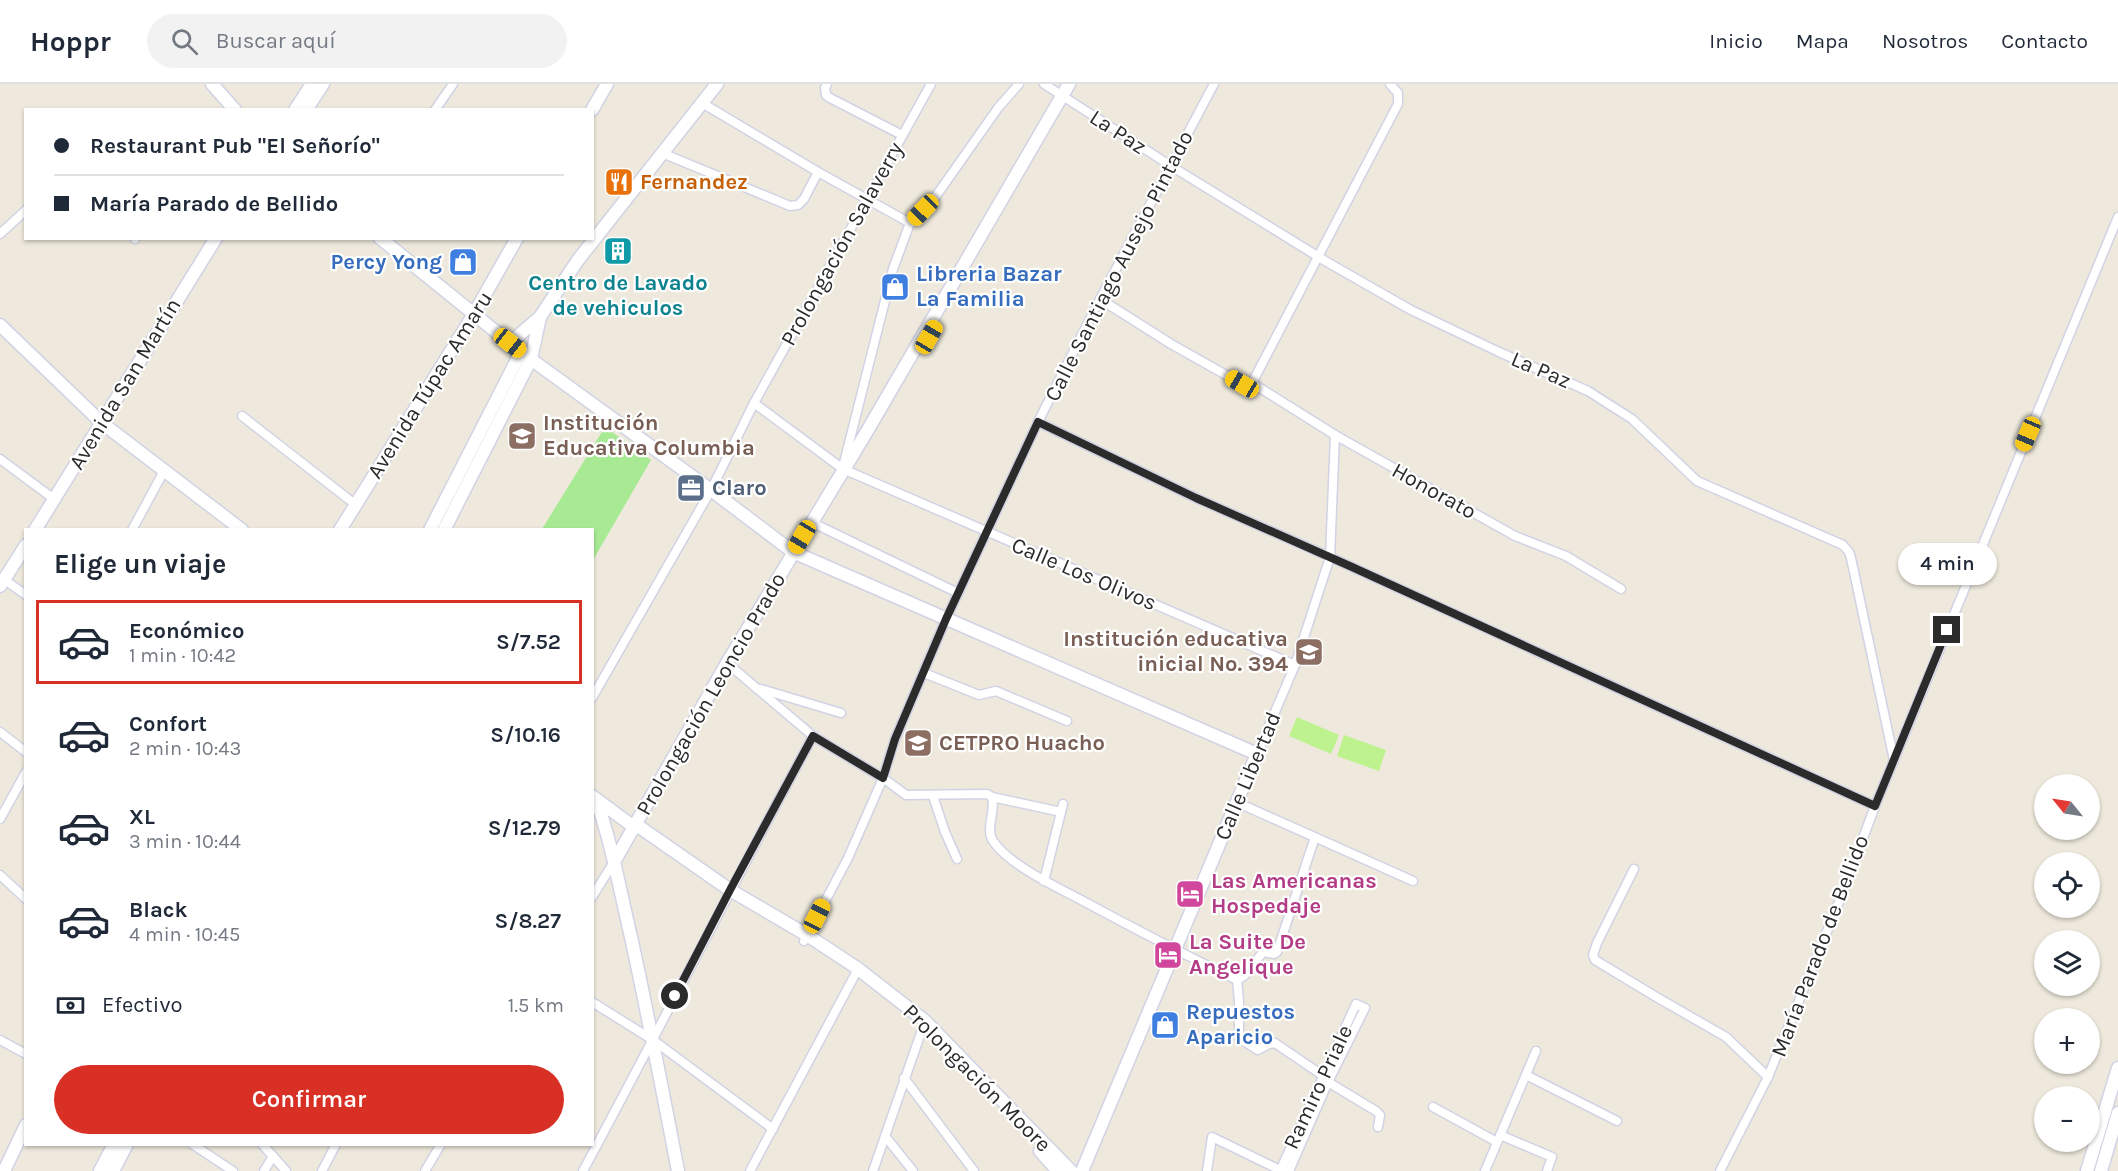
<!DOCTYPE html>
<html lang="es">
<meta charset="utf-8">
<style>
body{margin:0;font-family:Karla,sans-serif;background:#f2f2f3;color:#1f2937;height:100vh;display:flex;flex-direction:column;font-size:22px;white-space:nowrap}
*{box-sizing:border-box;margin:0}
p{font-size:20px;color:#747a83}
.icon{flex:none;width:33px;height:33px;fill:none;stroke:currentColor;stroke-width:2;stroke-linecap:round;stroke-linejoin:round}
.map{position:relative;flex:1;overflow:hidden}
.sheet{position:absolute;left:24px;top:444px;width:570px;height:618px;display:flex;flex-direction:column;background:#fff;border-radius:0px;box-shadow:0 2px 4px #0004}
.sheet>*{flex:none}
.banner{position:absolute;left:24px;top:24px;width:570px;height:132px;border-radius:0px;box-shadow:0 2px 4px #0004;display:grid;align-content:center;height:132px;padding:0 30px;background:#fff}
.needle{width:39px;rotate:300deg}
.buttons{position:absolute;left:2034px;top:690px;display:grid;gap:12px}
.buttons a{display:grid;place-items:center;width:66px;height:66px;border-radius:50%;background:#fff;box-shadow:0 2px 4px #0004;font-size:30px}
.end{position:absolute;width:27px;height:27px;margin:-14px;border:8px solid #2b2b2b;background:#fff;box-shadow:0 0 0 3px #fff}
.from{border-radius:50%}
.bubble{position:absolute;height:42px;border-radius:21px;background:#fff;box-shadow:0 2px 4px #0004;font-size:20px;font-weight:600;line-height:42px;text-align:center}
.car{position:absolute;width:18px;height:36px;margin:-18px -9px;border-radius:8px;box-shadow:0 0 4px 2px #0007;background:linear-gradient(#f5c518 24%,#345 0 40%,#f5c518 0 76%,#345 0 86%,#f5c518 0)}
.banner b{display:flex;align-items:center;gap:21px;height:57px;font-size:22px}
.banner b+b{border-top:2px solid #e0e1e3}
.banner i{width:15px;height:15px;background:#1f2937}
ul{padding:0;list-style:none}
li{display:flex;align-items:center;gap:18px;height:84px;margin:0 12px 9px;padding:0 18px;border:3px solid transparent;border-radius:0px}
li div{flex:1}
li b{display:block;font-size:22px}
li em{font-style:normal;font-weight:600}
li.current{border-color:#d93025}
li>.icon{width:54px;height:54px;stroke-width:1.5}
h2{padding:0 30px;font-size:27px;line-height:72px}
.pay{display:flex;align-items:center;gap:15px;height:66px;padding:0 30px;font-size:22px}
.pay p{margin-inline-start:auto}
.button{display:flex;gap:12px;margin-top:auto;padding:12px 30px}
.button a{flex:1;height:69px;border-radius:36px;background:#d93025;color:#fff;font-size:24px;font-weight:600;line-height:69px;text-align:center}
header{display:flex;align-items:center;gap:36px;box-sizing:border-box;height:84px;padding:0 30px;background:#fff;border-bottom:2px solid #e0e1e3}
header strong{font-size:28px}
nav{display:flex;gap:33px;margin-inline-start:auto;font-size:21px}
.search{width:420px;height:54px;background:#f2f2f3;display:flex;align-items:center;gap:15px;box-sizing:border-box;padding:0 21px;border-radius:33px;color:#747a83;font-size:22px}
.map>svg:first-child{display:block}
.green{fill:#a8ea94}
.pitch{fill:#bdf28f}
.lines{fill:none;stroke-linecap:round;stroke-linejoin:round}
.street-casing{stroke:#d1d3e5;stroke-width:11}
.secondary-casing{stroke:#d1d3e5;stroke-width:15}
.street{stroke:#fff;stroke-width:8}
.secondary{stroke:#fff;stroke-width:12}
.route{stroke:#2b2b2b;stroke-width:8}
.labels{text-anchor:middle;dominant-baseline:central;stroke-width:4.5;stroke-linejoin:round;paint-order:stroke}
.street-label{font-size:22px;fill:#2b2b2b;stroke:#fff}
.food-label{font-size:22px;font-weight:bold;fill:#c56008;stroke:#fff;text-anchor:start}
.shop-label{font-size:22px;font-weight:bold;fill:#366cbe;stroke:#fff;text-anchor:start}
.culture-label{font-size:22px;font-weight:bold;fill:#0d838f;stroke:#fff}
.education-label{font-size:22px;font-weight:bold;fill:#785e54;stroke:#fff;text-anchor:start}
.service-label{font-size:22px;font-weight:bold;fill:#4e5e75;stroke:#fff;text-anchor:start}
.hotel-label{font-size:22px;font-weight:bold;fill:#b23c85;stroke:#fff;text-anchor:start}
</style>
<header>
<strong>Hoppr</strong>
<div class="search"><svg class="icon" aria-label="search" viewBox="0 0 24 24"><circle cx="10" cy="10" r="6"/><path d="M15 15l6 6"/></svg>Buscar aquí</div>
<nav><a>Inicio</a><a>Mapa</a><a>Nosotros</a><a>Contacto</a></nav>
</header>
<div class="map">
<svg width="2118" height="1087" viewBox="0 0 2118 1087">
<rect width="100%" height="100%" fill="#eee9dc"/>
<!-- green -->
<path class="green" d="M605,343l46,33 -58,100 -1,-30 -50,-1z"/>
<!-- pitch -->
<g class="pitch">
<path d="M1297,633l42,18 -8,19 -42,-18z"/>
<path d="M1344,651l42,15 -7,21 -42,-15z"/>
</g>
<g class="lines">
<!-- street casing -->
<g class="street-casing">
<g id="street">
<path d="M827,0l-2,4 1,7 4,3 72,37"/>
<path d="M1044,0l127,82 156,96 84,48 88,42 89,39 44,28 65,62 146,64 6,7 2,6 43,202"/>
<path d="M702,19l116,69 92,51"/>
<path d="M435,26l18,-26"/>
<path d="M662,69l128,53 8,-1 6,-6 14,-27"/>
<path d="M0,150l26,-24"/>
<path d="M135,155v-1"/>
<path d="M1100,215l71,45 71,40 10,-1"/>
<path d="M1252,299l83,52 180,101 51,20 55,33"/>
<path d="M1252,299l146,-279v-11l-8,-9"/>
<path d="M754,319l89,66 452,196"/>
<path d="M242,332l114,89"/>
<path d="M1038,338l158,76 134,59 545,249"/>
<path d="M0,375l54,40"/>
<path d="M844,379l49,-194 17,-46 26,-27 62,-88 21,-24"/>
<path d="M811,438l147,71"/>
<path d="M132,446l32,-59"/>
<path d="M2,494l24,17"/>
<path d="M727,579l86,73 70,42 23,17 81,-1 5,3c4,14 -7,32 1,44 17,25 66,47 92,61 50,27 100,53 152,78"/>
<path d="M924,589l55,22 17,-4 71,30"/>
<path d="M761,605l80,24"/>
<path d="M592,614l119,-208 43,-87 177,-319"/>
<path d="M0,648l26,20"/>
<path d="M1257,670l38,-89 35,-108 5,-122"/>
<path d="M933,712l12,36 12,27"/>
<path d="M992,713l69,15"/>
<path d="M1236,718l177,79"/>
<path d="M0,735l26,-47"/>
<path d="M1634,785l-37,74 -4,12 2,5 63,38 68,39 42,40"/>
<path d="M0,791l26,24"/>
<path d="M1044,797l19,-77"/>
<path d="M592,813l22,-35"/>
<path d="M804,857l44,-83 35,-80 12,-39 51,-120 92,-197 62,-123 114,-215"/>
<path d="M1237,896l8,-5 18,-23 11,2 3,-2 38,-115"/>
<path d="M1237,896l2,21v37l19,12 11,-6 6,-1 47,32"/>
<path d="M592,918l61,38 120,89"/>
<path d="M0,956l26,14"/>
<path d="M1526,991l91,46"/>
<path d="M904,994l70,93"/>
<path d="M1328,998l48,29 4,4 -2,12"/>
<path d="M1433,1023l64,35"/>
<path d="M1500,1051l52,22 -5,14"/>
<path d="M885,1052l28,35"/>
<path d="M192,1060l41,27"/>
<path d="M262,1060l24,27"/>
<path d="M264,1087l9,-15"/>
<path d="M322,1087l14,-27"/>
<path d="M425,1087l16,-27"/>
<path d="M583,1087c78,-145 152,-291 230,-435"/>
<path d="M750,1087l108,-202"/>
<path d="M873,1087l52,-150"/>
<path d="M1207,1087l5,-34 70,34"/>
<path d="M1280,1087l76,-167 9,4 -37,74 -39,89"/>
<path d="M1485,1087l51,-120"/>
<path d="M1720,1087l48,-94 75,-185 32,-86 243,-589"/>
</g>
</g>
<!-- secondary casing -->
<g class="secondary-casing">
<g id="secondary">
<path d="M212,0l23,26"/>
<path d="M295,26l17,-26"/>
<path d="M306,26l17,-26"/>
<path d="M592,26l15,-26"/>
<path d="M380,154l141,114 190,138 82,62 464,202 -175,417"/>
<path d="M0,241l102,98 140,107"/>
<path d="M510,259l30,-26 38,-57 139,-176"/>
<path d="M35,446l181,-292"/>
<path d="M340,446l134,-216 43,-76"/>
<path d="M430,446l91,-178"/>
<path d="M444,446l87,-171 9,-42"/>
<path d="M0,502l26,-41"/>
<path d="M592,712l42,31 7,1 89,62 77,45 50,33 68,53 146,150"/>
<path d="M596,715c16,45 24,92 35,138 17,78 32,156 47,234"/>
<path d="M614,778l113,-199 139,-230 203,-349"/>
<path d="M1040,1067l18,20"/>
<path d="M4,1087l22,-46"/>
<path d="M100,1087l14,-27"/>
<path d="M113,1087l14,-27"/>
<path d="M2087,1087l31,-103"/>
<path d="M2101,1087l17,-58"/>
</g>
</g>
<!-- street -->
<use href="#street" class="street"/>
<!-- secondary -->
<use href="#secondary" class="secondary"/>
</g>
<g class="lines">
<!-- route -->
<path class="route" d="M675,912l55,-106 83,-154 70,42 12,-39 51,-120 92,-197 158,76 156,69 523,239 72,-176"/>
</g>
<!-- icons -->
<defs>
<g id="restaurant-square" transform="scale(1.5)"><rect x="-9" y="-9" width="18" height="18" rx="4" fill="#e8710a" stroke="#fff"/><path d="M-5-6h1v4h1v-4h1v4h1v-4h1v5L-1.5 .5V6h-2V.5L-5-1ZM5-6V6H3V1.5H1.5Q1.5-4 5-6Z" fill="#fff"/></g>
<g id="building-square" transform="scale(1.5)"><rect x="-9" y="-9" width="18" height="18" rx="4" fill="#0f9aa8" stroke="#fff"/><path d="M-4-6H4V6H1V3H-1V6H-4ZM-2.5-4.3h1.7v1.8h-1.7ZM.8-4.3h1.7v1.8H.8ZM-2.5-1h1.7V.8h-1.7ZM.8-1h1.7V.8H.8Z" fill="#fff"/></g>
<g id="shop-square" transform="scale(1.5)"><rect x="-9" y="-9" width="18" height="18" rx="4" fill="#3f7fe0" stroke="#fff"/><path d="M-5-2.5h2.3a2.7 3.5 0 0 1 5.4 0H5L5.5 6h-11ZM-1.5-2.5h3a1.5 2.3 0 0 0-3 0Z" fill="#fff"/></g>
<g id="school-square" transform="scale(1.5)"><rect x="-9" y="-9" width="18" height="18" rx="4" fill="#8d6e63" stroke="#fff"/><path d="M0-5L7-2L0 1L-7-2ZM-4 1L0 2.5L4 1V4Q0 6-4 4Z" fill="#fff"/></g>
<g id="office-square" transform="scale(1.5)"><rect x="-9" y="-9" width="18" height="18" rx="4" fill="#5c6f8a" stroke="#fff"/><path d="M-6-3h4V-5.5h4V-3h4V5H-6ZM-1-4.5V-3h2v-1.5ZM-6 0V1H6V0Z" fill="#fff"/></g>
<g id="hotel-square" transform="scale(1.5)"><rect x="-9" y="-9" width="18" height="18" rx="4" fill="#d1479c" stroke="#fff"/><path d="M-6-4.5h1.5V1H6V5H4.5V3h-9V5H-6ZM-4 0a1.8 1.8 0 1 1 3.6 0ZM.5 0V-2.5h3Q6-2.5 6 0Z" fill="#fff"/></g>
</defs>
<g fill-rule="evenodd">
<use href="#restaurant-square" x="619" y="98"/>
<use href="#building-square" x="618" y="167"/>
<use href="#shop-square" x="463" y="178"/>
<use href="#shop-square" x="895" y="203"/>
<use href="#school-square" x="522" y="352"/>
<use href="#office-square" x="691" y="404"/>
<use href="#school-square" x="1309" y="568"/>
<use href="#school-square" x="918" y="659"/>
<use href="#hotel-square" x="1190" y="810"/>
<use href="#hotel-square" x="1168" y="871"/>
<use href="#shop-square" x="1165" y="941"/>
</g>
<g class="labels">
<!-- street labels -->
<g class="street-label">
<text transform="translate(1118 48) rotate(33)">La Paz</text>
<text transform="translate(842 160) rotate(-61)">Prolongación Salaverry</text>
<text transform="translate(1119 182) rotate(-63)">Calle Santiago Ausejo Pintado</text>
<text transform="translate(1541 286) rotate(23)">La Paz</text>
<text transform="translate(125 300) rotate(-59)">Avenida San Martín</text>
<text transform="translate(430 301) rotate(-58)">Avenida Túpac Amaru</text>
<text transform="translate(1434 407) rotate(29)">Honorato</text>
<text transform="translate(1084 490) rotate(23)">Calle Los Olivos</text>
<text transform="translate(711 610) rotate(-60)">Prolongación Leoncio Prado</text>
<text transform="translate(1248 692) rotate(-67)">Calle Libertad</text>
<text transform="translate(1820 862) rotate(-69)">María Parado de Bellido</text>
<text transform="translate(977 994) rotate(45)">Prolongación Moore</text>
<text transform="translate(1318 1003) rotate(-65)">Ramiro Priale</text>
</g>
<!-- food labels -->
<g class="food-label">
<text x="640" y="98">Fernandez</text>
</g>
<!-- shop labels -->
<g class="shop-label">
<text x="442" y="178" text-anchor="end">Percy Yong</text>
<text x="916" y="190">Libreria Bazar<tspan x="916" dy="25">La Familia</tspan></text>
<text x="1186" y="928">Repuestos<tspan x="1186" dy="25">Aparicio</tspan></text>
</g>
<!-- culture labels -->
<g class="culture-label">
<text x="618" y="199">Centro de Lavado<tspan x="618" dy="25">de vehiculos</tspan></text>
</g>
<!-- education labels -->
<g class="education-label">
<text x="543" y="339">Institución<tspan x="543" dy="25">Educativa Columbia</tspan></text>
<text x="1288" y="555" text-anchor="end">Institución educativa<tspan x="1288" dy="25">inicial No. 394</tspan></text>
<text x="939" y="659">CETPRO Huacho</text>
</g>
<!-- service labels -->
<g class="service-label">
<text x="712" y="404">Claro</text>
</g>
<!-- hotel labels -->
<g class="hotel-label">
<text x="1211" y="797">Las Americanas<tspan x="1211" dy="25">Hospedaje</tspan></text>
<text x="1189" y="858">La Suite De<tspan x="1189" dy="25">Angelique</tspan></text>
</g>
</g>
</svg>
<div class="buttons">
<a><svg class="needle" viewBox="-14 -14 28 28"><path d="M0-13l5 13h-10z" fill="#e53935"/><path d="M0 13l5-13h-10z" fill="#747a83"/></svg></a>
<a><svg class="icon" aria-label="locate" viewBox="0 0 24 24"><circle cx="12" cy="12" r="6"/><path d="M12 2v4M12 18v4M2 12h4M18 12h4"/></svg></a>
<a><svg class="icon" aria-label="layers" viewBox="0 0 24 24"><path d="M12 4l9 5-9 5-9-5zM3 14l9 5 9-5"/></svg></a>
<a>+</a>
<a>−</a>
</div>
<i class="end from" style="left:675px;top:912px"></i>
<i class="end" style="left:1947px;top:546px"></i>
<div class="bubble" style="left:1898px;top:459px;width:99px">4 min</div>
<i class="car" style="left:923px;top:126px;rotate:224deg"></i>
<i class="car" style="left:929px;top:253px;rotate:30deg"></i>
<i class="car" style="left:510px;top:259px;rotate:128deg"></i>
<i class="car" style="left:1242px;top:300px;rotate:300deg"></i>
<i class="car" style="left:2028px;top:350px;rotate:203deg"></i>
<i class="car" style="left:802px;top:453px;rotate:211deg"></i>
<i class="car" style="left:817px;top:832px;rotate:27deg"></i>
<div class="banner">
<b><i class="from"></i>Restaurant Pub &quot;El Señorío&quot;</b>
<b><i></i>María Parado de Bellido</b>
</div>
<section class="sheet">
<h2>Elige un viaje</h2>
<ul>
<li class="current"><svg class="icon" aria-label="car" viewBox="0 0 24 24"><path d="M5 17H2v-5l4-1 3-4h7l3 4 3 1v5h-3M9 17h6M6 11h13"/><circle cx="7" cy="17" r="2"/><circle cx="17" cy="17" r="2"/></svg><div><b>Económico</b><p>1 min · 10:42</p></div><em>S/7.52</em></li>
<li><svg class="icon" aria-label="car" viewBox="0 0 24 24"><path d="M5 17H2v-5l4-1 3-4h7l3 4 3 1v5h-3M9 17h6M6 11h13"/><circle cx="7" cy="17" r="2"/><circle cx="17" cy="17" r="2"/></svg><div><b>Confort</b><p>2 min · 10:43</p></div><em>S/10.16</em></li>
<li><svg class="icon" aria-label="car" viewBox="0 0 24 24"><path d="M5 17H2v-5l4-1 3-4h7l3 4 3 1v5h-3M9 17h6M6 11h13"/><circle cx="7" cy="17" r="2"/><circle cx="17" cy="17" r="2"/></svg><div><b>XL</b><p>3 min · 10:44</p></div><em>S/12.79</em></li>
<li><svg class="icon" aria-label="car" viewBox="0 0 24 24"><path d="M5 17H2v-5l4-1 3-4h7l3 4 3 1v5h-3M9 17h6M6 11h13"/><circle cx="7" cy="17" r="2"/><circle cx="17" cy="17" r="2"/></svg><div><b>Black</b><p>4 min · 10:45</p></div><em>S/8.27</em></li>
</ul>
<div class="pay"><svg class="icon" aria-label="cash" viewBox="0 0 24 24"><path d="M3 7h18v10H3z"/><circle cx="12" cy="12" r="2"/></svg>Efectivo<p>1.5 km</p></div>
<div class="button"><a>Confirmar</a></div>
</section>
</div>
